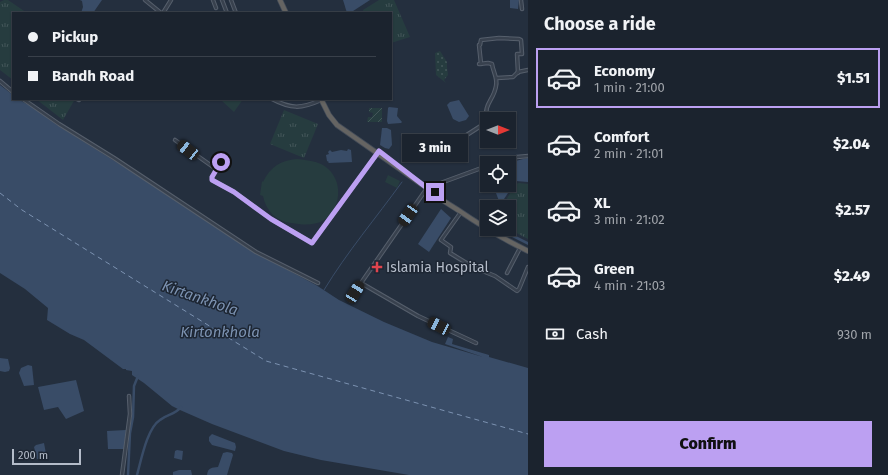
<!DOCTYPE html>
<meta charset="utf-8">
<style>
body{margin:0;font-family:"Fira Sans",sans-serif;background:#282f3a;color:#f1f3f6;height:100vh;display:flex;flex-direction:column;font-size:15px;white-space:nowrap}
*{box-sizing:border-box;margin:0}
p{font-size:13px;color:#a0a4aa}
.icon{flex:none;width:22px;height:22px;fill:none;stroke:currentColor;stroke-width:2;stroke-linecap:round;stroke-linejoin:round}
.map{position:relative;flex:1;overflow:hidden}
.side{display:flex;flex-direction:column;background:#1b232e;width:360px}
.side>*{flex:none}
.top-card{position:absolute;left:12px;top:12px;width:380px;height:88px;border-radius:0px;box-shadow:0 1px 3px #0004,0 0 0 1px #39404a;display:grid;align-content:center;height:88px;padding:0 16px;background:#1b232e}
.needle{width:26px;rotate:90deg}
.buttons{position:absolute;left:480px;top:112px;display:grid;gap:8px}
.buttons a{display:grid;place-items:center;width:36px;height:36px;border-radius:0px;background:#1b232e;box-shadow:0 1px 3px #0004,0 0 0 1px #39404a;font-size:20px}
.scale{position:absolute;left:12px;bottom:10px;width:69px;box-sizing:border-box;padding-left:4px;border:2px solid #b4bcc9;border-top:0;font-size:11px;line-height:14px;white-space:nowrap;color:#b4bcc9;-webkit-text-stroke:3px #1d2633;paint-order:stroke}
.end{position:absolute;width:18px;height:18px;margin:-9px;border:5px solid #bca0f2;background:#111;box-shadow:0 0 0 2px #111}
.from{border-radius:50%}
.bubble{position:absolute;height:28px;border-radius:0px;background:#1b232e;box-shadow:0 1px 3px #0004,0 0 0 1px #39404a;font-size:13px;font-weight:800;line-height:28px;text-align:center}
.car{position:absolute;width:12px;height:24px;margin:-12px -6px;border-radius:5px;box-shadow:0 0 3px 1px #0007;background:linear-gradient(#222 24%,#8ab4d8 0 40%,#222 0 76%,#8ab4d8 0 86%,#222 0)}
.top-card b{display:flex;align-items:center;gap:14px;height:38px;font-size:15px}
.top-card b+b{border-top:1px solid #39404a}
.top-card i{width:10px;height:10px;background:#f1f3f6}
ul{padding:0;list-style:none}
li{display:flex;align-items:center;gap:12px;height:60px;margin:0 8px 6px;padding:0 8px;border:2px solid transparent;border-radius:0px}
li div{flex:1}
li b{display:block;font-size:15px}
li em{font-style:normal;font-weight:800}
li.selected{border-color:#bca0f2}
li>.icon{width:36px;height:36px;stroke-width:1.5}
h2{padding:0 16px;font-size:18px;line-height:48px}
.pay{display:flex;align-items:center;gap:10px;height:44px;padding:0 16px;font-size:15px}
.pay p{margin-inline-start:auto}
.action{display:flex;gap:8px;margin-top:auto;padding:8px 16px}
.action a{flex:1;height:46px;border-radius:0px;background:#bca0f2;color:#111;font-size:16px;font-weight:800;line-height:46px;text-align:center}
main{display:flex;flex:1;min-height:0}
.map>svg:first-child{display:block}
.grass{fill:url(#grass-dots)}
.park{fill:url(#park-tufts)}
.garden{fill:url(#garden-furrows)}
.pitch{fill:#263c3f}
.water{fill:#394c67}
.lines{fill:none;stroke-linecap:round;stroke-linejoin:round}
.stream{stroke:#394c67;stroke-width:1}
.canal{stroke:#394c67;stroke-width:2.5}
.ferry{stroke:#7c92b1;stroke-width:1;stroke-dasharray:5 4;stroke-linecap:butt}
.minor-casing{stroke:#565f6c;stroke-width:4.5}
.trunk-casing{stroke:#434c59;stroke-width:6}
.minor{stroke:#38414e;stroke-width:2.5}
.trunk{stroke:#656462;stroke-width:4.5}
.route{stroke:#bca0f2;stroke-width:5}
.health-dot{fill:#e0444e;stroke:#1d2633;stroke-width:1.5}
.labels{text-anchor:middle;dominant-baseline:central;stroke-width:3;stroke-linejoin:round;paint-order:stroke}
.poi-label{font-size:14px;fill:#b4bcc9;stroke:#1d2633;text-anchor:start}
.water-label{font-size:15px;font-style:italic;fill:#7c92b1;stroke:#1d2633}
</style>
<main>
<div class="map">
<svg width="528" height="475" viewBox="0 0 528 475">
<defs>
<pattern id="grass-dots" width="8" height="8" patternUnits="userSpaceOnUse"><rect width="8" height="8" fill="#263c3f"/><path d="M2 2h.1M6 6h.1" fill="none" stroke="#435659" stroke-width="1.8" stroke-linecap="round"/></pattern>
<pattern id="park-tufts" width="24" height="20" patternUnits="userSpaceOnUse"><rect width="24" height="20" fill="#263c3f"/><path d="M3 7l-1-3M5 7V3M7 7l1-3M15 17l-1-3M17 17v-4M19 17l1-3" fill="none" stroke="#435659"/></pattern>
<pattern id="garden-furrows" width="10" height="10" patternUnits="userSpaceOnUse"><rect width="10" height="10" fill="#263c3f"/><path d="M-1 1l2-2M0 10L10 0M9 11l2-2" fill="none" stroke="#435659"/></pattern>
</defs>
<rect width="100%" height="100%" fill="#242f3e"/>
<!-- grass -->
<path class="grass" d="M440,51l7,11v5l1,8 -4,5 2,3 -10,-8 -1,-22z"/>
<!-- park -->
<g class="park">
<path d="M4,0h4l19,13h-14v67l-13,-10v-68z"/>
<path d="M379,0h15l16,37 -19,6v-30h-27l-1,-3z"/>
<path d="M36,99h39l-12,21z"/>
<path d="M222,99h21l-9,13 -13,-12z"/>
<path d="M284,110l34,14 -14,34 -34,-14z"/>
<path d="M519,183l9,1v55l-19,-10v-22h-2l2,-5 -3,-2 10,-16z"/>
</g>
<!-- garden -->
<path class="garden" d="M369,108h13v14h-15l1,-5h4l1,-4 -4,-1z"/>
<!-- pitch -->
<g class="pitch">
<path d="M297,159c9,1 17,2 24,5 22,11 23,42 3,56 -10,6 -21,5 -33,3 -15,-2 -25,-12 -28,-27l-3,-1 2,-14 1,1c7,-15 18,-22 34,-23z"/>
<path d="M388,175l12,6 -3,7 -12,-6z"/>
</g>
<!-- water -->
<g class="water">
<path d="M80,0h22l-9,13h-12l2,-6 -1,-6z"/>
<path d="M343,0h27l-20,13h-3z"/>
<path d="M510,0h9l-1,9 -8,-1z"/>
<path d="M0,85l13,10v4h5l14,8 25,18 88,55 109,72 62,33 23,15 45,22 48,20 51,15 -38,-13 3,-7 5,2 -1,5 37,11v2l39,11v107h-119l-88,-15 -37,-9 -72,-27 -32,-14 -8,-4 -28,-23 -12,-8v-4l-6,-1v-1h-3l-39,-29 -14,-6 -23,-14 1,-12 -23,-19 -25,-16z"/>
<path d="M459,100l10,16 -3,4 -7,2 -6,-3 -6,-14 3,-3z"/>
<path d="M389,107l9,1 -1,8 5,6 -1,1 -13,1 -1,-3 1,-13z"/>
<path d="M382,128h5l4,2 1,15 -3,4 -4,-1 -5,-3z"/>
<path d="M445,133h3l2,5v5l-7,2c-5,-2 -5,-5 -4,-9z"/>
<path d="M348,149l3,1 1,12 -24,1 1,-1 -2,-1 -1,-6 3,-1 -1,-2 2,-2 2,2 9,-2 6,1z"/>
<path d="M418,150h10l2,1 -1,8c-4,3 -8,0 -12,-3z"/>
<path d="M528,158v24l-12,-1 -12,18 -5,2 -6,-16h16l-1,-22 15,-4z"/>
<path d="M441,209l10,9 -22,34 -11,-8z"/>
<path d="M496,229h6l26,13v3z"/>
<path d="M0,358l8,1 2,9 -1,3 -4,1 -5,-1z"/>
<path d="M28,365l4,1 2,19 -10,1 -5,-13 2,-5z"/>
<path d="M76,380l8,31 -18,8 -8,-12 -14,3 -6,-23z"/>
<path d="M126,430l-2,19h-16l-1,-18z"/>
<path d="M212,434l23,9 1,4 -1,4 -23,-6 -3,-4v-4z"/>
<path d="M44,443l3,16h-10l-3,-12 2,-2z"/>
<path d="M177,450l6,1 -1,9 -8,-2 1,-7z"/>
<path d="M227,452l5,1 1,2 -6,20h-20c1,-8 5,-7 11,-8l5,-14z"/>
<path d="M179,470h12l1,5h-19v-3z"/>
</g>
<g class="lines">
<!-- stream -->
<path class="stream" d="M324,290c23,-38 52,-72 78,-108"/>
<!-- canal -->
<g class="canal">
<path d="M128,475l2,-42 3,-16 1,-31 4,-10"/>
<path d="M137,475c4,-14 10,-47 23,-55 7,-6 15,-5 21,-13"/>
</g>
<!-- ferry -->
<path class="ferry" d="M0,193l22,17 244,151 262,73"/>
<!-- minor casing -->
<g class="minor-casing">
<g id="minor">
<path d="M145,0l16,13"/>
<path d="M213,0l3,8"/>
<path d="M222,0l5,13"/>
<path d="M231,0l5,13"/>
<path d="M521,0l1,9"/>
<path d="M163,13l8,-13"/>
<path d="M479,64l9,-1 4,1c1,8 6,14 4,22 -2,14 -13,18 -9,34"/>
<path d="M481,64l-2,-19h1l1,-5 18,-2 20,1 2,1 1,14h-5l1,19"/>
<path d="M497,78l16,-1 5,-5 10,-2"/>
<path d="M0,81l13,11"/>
<path d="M23,99l36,25 55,34 142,94 62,31"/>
<path d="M77,99l2,1"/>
<path d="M272,99c19,10 29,10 49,1"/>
<path d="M175,140l41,29 5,-7"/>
<path d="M459,142l3,-4 25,-16"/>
<path d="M498,163l19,-6 11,-1"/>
<path d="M216,169l-4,8v3l22,12 37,27 41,24 67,-92"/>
<path d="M461,212l-20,28 10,7 -1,6 23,14 22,9 22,15 2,-2 9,-22"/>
<path d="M507,273l13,-25"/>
<path d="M350,300l11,-17"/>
<path d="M476,343l-58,-27 -57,-33 66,-95 60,-22"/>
<path d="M122,475l8,-61 -1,-18"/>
</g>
</g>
<!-- trunk casing -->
<g class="trunk-casing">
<g id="trunk">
<path d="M280,0l6,13"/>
<path d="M321,99l8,16 8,10 90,63c9,9 20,15 31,22 22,15 45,29 70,41"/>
</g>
</g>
<!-- minor -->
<use href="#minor" class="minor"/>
<!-- trunk -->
<use href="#trunk" class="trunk"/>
</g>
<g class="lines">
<!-- route -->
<path class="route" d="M221,162l-9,15v3l22,12 37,27 41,24 67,-92 48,37 8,4"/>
</g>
<!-- markers -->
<path class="health-dot" d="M375 261h4v4h4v4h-4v4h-4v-4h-4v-4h4z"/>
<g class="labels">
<!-- poi labels -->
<g class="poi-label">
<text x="386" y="267">Islamia Hospital</text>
</g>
<!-- water labels -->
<g class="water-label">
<text transform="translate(200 298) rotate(19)">Kirtankhola</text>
<text x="220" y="332">Kirtonkhola</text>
</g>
</g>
</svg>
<div class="buttons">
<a><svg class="needle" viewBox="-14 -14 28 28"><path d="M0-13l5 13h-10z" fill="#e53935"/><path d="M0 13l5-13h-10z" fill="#a0a4aa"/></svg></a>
<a><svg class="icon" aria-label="locate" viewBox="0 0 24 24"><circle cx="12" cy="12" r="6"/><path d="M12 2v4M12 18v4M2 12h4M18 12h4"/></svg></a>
<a><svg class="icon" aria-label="layers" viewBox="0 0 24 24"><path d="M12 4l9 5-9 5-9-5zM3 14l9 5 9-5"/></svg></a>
</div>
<div class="scale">200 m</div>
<i class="end from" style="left:221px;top:162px"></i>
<i class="end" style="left:435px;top:192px"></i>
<div class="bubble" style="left:402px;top:134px;width:66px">3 min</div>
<i class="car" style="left:188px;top:150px;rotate:308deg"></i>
<i class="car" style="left:408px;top:215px;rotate:215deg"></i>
<i class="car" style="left:355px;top:292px;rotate:32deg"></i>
<i class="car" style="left:439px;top:326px;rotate:296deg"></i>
<div class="top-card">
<b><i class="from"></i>Pickup</b>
<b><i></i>Bandh Road</b>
</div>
</div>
<section class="side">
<h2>Choose a ride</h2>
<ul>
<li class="selected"><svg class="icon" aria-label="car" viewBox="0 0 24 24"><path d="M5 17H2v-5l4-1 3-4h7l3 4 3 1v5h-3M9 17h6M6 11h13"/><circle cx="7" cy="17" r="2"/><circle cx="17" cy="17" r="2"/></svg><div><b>Economy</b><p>1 min · 21:00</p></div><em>$1.51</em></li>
<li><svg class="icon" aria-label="car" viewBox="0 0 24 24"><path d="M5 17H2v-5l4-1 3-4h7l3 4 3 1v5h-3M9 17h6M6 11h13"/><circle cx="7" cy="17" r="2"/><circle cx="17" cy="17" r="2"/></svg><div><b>Comfort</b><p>2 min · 21:01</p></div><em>$2.04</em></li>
<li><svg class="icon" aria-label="car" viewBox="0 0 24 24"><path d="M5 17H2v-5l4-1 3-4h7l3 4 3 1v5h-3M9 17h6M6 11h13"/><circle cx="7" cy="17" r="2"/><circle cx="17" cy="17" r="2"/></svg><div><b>XL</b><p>3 min · 21:02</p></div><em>$2.57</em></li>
<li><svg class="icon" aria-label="car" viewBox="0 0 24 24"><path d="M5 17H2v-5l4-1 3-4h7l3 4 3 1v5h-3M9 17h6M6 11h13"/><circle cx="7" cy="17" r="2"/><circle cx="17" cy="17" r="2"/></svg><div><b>Green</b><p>4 min · 21:03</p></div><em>$2.49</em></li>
</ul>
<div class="pay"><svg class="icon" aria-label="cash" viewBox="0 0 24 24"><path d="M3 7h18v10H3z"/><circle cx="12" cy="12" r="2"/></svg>Cash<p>930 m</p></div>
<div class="action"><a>Confirm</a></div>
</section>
</main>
